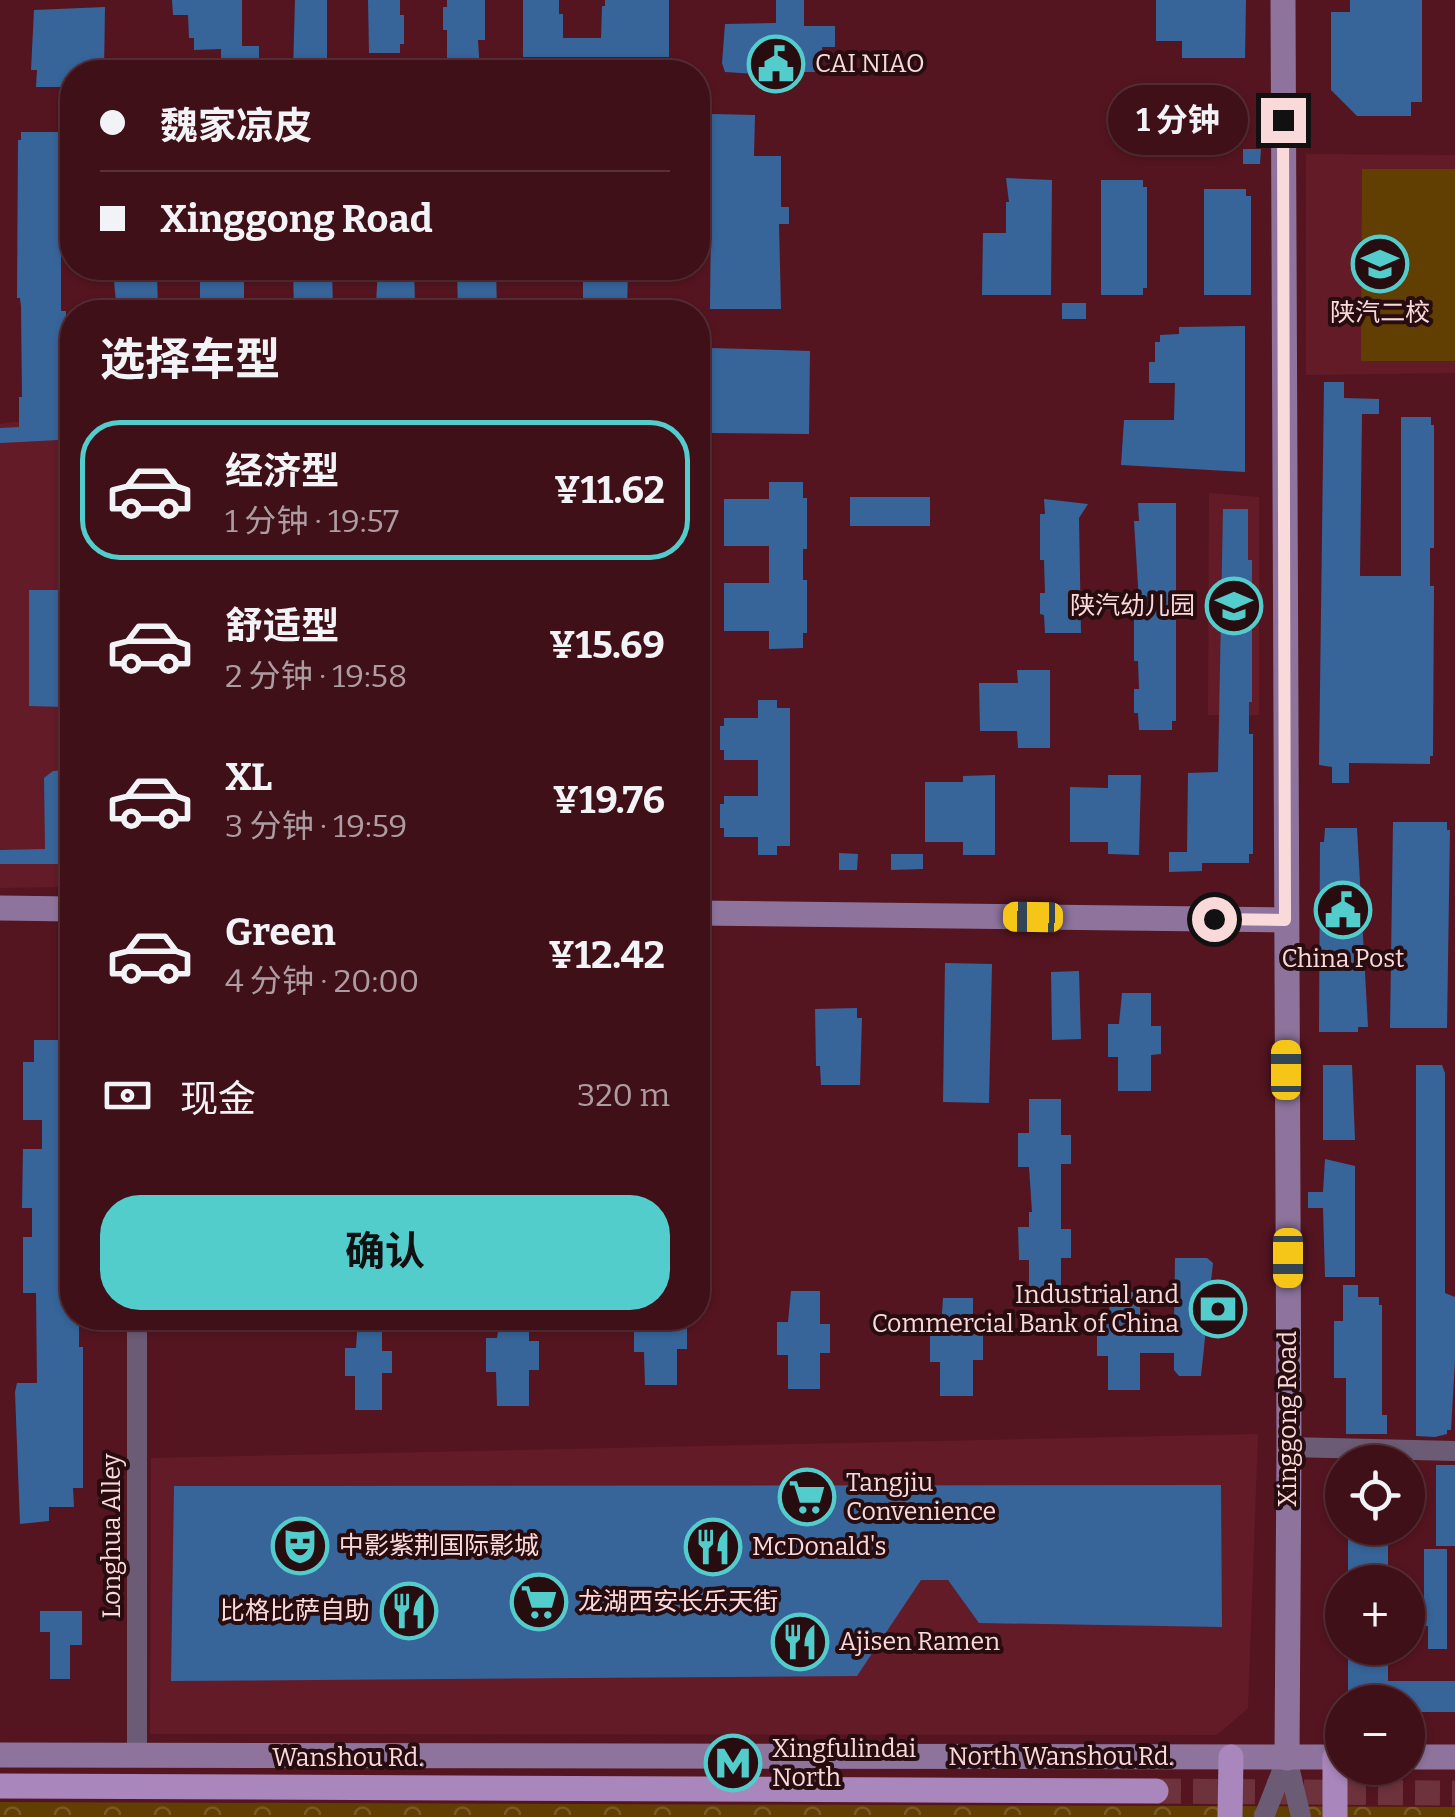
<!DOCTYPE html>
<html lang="zh">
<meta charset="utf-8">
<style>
body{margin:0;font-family:Bitter,"Noto Sans SC",serif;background:#4a1e25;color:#f1f3f6;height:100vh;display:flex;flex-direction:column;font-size:38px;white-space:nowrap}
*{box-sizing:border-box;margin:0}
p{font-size:32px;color:#ad9da2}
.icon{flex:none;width:55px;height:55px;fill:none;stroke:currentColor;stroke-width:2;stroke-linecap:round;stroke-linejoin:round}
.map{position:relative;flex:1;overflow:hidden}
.details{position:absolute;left:60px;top:300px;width:650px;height:1030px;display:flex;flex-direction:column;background:#3f1018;border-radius:40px;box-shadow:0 2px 8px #0004,0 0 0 2px #583037}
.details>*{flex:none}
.top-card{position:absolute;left:60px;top:60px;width:650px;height:220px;border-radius:40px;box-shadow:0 2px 8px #0004,0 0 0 2px #583037;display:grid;align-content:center;height:220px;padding:0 40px;background:#3f1018}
.fabs{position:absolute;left:1325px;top:1445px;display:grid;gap:20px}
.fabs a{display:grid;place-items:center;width:100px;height:100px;border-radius:50%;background:#3f1018;box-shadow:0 2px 8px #0004,0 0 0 2px #583037;font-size:50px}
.end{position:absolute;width:45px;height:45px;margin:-22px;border:12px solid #fad9db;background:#111;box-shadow:0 0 0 5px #111}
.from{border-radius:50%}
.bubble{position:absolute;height:70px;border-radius:35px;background:#3f1018;box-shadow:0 2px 8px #0004,0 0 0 2px #583037;font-size:32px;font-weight:700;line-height:70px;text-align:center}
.car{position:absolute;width:30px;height:60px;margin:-30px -15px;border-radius:12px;box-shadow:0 0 8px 2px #0007;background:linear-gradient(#f5c518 24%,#345 0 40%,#f5c518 0 76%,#345 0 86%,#f5c518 0)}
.top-card b{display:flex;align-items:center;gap:35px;height:95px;font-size:38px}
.top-card b+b{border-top:2px solid #583037}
.top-card i{width:25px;height:25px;background:#f1f3f6}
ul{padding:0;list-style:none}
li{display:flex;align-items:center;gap:30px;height:140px;margin:0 20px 15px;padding:0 20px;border:5px solid transparent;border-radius:40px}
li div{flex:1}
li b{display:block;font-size:38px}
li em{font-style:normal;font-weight:700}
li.selected{border-color:#53cdcb}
li>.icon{width:90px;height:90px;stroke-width:1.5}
h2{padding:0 40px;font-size:45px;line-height:120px}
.pay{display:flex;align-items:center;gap:25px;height:110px;padding:0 40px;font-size:38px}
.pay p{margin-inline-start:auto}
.button{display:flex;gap:20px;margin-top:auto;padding:20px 40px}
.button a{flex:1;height:115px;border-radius:40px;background:#53cdcb;color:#111;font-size:40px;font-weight:700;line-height:115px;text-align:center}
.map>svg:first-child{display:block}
.built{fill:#631b28}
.green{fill:#613f02}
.forest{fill:url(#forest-crowns)}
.building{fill:#37659a}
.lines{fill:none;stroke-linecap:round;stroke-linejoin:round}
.primary-tunnel{stroke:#6d323c;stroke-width:25;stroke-dasharray:25 12;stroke-linecap:butt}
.street{stroke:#6c5b75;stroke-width:20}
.secondary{stroke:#8e749d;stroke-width:25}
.primary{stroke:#a986bb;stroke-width:25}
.route{stroke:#fad9db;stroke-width:12}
.labels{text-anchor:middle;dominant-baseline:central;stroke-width:8;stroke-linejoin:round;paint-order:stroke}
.poi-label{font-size:25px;fill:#fad9db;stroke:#280d10;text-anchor:start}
.street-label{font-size:25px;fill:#fad9db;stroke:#280d10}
</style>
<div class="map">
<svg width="1455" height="1817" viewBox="0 0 1455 1817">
<defs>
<pattern id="forest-crowns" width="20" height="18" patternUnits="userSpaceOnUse" patternTransform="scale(2.5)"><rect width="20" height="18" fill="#613f02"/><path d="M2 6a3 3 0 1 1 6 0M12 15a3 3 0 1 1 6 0" fill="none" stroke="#795a26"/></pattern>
</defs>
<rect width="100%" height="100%" fill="#541520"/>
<!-- built -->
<g class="built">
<path d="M1306,154l149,1v218l-149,2z"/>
<path d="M12,422h52l8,328v137l-72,1v-464z"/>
<path d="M1209,493l50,4v218h-51z"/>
<path d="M1258,1434l-10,274 -31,27 -1067,-1 1,-276z"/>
</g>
<!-- green -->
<path class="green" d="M1362,169h93v192h-94z"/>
<!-- forest -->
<path class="forest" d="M0,1802l1455,5v10h-1455z"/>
<!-- building -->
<g class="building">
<path d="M172,0h70v46h17v26h-20v-14h-18v-9l-27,1v-12h-5l-1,-23h-15z"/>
<path d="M295,0h32v72h-34z"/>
<path d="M368,0h32v15h4v29h-4v9h-31z"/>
<path d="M447,0h38v40h-7l2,32h-33v-42h-4v-23h4z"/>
<path d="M523,0h36v14h4v24h38l1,-32h3v-6h64v57h-146z"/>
<path d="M776,0h28v26h31v21h-13l1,25h-38v4l-60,-4 -3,-9 3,-39 51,-1z"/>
<path d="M1156,0h90l-1,58h-63v-17h-26z"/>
<path d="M1350,0h72v102h-11v14h-54l-26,-26v-78h19z"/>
<path d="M105,7l-1,65h-32v15h-36l1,-17h-6l3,-60z"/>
<path d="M712,114l43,1 -1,41h27v51h8v17h-10l2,85h-71z"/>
<path d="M21,132h40v179h5v86h6v19l-14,1 1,23 -59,3v-15l19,-1v-30h3l-1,-90 -1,-9h-3l1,-158h3z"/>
<path d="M1243,149h18l-1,15h-17z"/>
<path d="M1006,178l46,2 -1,115h-69l1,-62h23v-31h3z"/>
<path d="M1101,180h42v7h4v101h-4v7h-42z"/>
<path d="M1204,189h42v7h5v99h-47z"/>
<path d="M293,268h35v4h4l1,35 -4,1v4h-35z"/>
<path d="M378,268h36l1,34h-4v10h-32v-8h-3z"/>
<path d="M457,268h39l1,44h-39z"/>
<path d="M583,268h45l-1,44h-44z"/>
<path d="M113,271h44l1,41h-41z"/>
<path d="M204,271h40v41h-40v-14h-4v-18h4z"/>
<rect x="1062" y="303" width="24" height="16"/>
<path d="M1245,326v146l-124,-7 3,-45h50l1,-37h-26v-21h6v-20h5v-7l19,-1v-7z"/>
<path d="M711,348l99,3 -1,83 -98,-1z"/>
<path d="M1324,382h20v16l35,1v15h-17l-2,162h41v-159h30v8h3v123h-4v38h4l-1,170h-3v8l-81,-1v20h-17v-16l-13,-2z"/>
<path d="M769,482h34v16h4v51h-4v31h4v53h-4v15l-34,1v-18h-45v-48h45v-37h-45v-47h45z"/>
<rect x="850" y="497" width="80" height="29"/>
<path d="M1044,499l44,5 -9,14 2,115h-36l-1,-18 -4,-1v-21h5l-1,-33h-4v-46h5z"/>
<path d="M1138,503h38v218h-4v9h-33l-1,-17h-4v-24h5l-1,-28h-4v-59h5l-5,-81h5z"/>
<path d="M1223,509h25v51h4v142h-3v32h4v120h-4v9h-47v8l-33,1v-20h18l1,-79 30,-1z"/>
<path d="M29,590h35l-1,117 -34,-1z"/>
<path d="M1017,670h33v78h-32l-1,-17h-37l-1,-48h39z"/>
<path d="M758,700h19v8h13v138h-13v9h-19v-18h-34v-9h-4v-24h4v-8h34v-36h-34v-10h-4v-24h4v-8h34z"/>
<path d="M67,770v94h-67v-14l45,-1 -1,-71 9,-7z"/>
<path d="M995,775v80h-32v-13h-38v-60h38v-6z"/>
<path d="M1108,775h33l-2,80 -31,-1v-12h-38v-55l38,1z"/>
<path d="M1393,822h54v8h3l-3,198h-57z"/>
<path d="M1325,828h32l11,199h-10v5h-39l1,-190h4z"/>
<path d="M839,853l19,1 -1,16h-18z"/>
<path d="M891,854h32v15l-32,1z"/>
<path d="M945,963l47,1 -3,139 -46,-1z"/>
<path d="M1079,971l2,68 -29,1 -1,-68z"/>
<path d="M1122,993h29v33h10v28l-10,1v36h-33v-34h-10v-33h11z"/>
<path d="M857,1008v10h5l-2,67h-39l-1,-19h-4l-1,-57z"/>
<path d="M34,1040h38v278h7v29h4v141h-10l1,19h-25v14l-29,3 -5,-132 2,-9h20l-1,-90h-13v-56h9v-29h-10l1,-59h19v-29h-19v-58h11z"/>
<path d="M1323,1065h29l3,75h-32z"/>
<path d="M1416,1065h26l3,8v220l10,4v63l-4,70h-4v4l-12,3 -19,-1z"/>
<path d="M1029,1099h32v36h10v29h-10v65h10v29h-10v36h-32v-34h-10l-1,-33h11v-15h3l-3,-45h-11v-34h11z"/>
<path d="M1325,1159l30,7v111h-30l-2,-69h-15v-16h15z"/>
<path d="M1175,1258h32l6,5 -12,113h-22l-5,-6v-17h-34v37h-32v-34h-11v-34h11l3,-30h29v33h34z"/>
<path d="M1343,1285h15v12h21v8h3v110h5v19h-41v-56h-12v-57h9z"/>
<path d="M791,1291h29v33h10v29h-10v36h-32v-34h-11v-33h11z"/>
<path d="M943,1298h30v33h10v29h-10v36h-33v-34h-10v-34h11z"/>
<path d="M358,1318h24v33h10v22h-10v37h-27v-34h-10v-28h11z"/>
<path d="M500,1318h29v23h10v29h-10v36h-32l-1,-34h-10v-34h11z"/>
<path d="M634,1318l53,2v29h-10v36h-32l-1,-33h-10z"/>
<rect x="1436" y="1465" width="19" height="81"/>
<path d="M1221,1485l1,142 -243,-4 -31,-43h-27l-64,96 -686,5 3,-195z"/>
<rect x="1348" y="1528" width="40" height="54"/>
<path d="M1424,1549h23v100h-19v-23h-4z"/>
<path d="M40,1611h42v34h-12v34h-20v-47h-10z"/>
<path d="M1348,1648h40v33h67v31h-47v-10h-60z"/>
</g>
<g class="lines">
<!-- primary-tunnel -->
<path class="primary-tunnel" d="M1156,1791l299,2"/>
<!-- street -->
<g class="street">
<path d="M1289,1447l166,4"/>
<path d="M137,1755v-437"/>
<path d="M1287,1758l14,59"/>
<path d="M1264,1817l23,-59"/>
</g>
<!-- secondary -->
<g class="secondary">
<path d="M1283,0l6,1447 -2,311"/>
<path d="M0,908l72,1"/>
<path d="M698,913l587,7"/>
<path d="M0,1755l1342,2"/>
<path d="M1408,1757h47"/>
</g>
<!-- primary -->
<g class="primary">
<path d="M0,1786l1156,5"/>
<path d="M1230,1817l1,-60"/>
<path d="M1335,1817v-60"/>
</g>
</g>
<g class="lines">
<!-- route -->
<path class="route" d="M1214,919l71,1 -2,-800"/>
</g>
<!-- icons -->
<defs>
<g id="civic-ring" transform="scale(2.875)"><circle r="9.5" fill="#280d10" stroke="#53cdcb" stroke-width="1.5"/><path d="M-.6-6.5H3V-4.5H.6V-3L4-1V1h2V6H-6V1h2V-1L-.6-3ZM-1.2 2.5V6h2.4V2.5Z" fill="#53cdcb"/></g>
<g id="school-ring" transform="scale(2.875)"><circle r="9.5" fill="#280d10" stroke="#53cdcb" stroke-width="1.5"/><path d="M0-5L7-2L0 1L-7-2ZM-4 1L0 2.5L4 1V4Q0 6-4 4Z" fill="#53cdcb"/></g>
<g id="bank-ring" transform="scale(2.875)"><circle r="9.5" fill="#280d10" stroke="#53cdcb" stroke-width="1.5"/><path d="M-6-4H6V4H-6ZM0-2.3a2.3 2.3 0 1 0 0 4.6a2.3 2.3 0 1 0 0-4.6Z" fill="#53cdcb"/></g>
<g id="supermarket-ring" transform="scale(2.875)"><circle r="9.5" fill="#280d10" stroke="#53cdcb" stroke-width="1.5"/><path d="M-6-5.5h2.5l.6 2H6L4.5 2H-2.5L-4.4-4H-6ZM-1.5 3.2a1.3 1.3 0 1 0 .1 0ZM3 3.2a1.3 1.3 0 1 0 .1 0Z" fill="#53cdcb"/></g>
<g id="theatre-ring" transform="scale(2.875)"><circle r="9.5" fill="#280d10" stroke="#53cdcb" stroke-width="1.5"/><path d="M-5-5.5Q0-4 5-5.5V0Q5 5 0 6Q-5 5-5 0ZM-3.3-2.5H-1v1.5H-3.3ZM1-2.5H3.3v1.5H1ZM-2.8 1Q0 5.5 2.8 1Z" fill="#53cdcb"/></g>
<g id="restaurant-ring" transform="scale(2.875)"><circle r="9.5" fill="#280d10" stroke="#53cdcb" stroke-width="1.5"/><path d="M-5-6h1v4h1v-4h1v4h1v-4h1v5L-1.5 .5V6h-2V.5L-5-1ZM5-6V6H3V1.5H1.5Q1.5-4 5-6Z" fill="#53cdcb"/></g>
<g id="metro-ring" transform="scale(2.875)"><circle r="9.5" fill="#280d10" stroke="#53cdcb" stroke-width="1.5"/><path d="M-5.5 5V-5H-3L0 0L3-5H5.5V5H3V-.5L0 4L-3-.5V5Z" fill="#53cdcb"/></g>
</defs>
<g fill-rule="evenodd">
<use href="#civic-ring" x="776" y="64"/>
<use href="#school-ring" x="1380" y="264"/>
<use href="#school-ring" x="1234" y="606"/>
<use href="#civic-ring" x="1343" y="910"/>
<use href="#bank-ring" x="1218" y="1309"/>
<use href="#supermarket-ring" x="807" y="1497"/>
<use href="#theatre-ring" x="300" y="1546"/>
<use href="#restaurant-ring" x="713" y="1547"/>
<use href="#supermarket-ring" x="539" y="1602"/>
<use href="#restaurant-ring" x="409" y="1611"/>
<use href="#restaurant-ring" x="800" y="1642"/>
<use href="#metro-ring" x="733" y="1763"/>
</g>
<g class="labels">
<!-- poi labels -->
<g class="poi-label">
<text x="815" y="64">CAI NIAO</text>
<text x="1380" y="313" text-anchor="middle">陕汽二校</text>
<text x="1195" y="606" text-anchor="end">陕汽幼儿园</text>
<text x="1343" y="959" text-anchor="middle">China Post</text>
<text x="1179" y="1295" text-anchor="end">Industrial and<tspan x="1179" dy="29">Commercial Bank of China</tspan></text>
<text x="846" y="1483">Tangjiu<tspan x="846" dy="29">Convenience</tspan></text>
<text x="339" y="1546">中影紫荆国际影城</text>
<text x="752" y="1547">McDonald's</text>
<text x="578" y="1602">龙湖西安长乐天街</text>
<text x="370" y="1611" text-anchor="end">比格比萨自助</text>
<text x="839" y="1642">Ajisen Ramen</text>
<text x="772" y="1749">Xingfulindai<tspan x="772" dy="29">North</tspan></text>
</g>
<!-- street labels -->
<g class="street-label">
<text transform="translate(1288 1419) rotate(-90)">Xinggong Road</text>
<text transform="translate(112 1536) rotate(-90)">Longhua Alley</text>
<text x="1061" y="1757">North Wanshou Rd.</text>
<text x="348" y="1758">Wanshou Rd.</text>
</g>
</g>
</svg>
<div class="fabs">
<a><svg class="icon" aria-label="locate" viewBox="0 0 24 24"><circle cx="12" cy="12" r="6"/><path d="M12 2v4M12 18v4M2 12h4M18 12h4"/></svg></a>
<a>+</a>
<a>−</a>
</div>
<i class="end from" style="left:1214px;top:919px"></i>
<i class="end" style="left:1283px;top:120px"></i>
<div class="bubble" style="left:1108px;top:85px;width:140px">1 分钟</div>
<i class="car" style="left:1033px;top:917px;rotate:271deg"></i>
<i class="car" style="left:1286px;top:1070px;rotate:0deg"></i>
<i class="car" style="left:1288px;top:1258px;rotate:180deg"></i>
<div class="top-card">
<b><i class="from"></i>魏家凉皮</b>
<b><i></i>Xinggong Road</b>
</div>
<section class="details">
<h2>选择车型</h2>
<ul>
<li class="selected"><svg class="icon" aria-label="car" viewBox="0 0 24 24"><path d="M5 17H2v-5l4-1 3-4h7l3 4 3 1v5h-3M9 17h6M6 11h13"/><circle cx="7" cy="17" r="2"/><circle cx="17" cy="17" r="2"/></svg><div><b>经济型</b><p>1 分钟 · 19:57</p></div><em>¥11.62</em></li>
<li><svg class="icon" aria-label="car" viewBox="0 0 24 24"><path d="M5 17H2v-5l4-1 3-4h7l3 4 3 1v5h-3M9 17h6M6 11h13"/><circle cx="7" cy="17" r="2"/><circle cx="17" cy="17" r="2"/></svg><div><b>舒适型</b><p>2 分钟 · 19:58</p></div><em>¥15.69</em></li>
<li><svg class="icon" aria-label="car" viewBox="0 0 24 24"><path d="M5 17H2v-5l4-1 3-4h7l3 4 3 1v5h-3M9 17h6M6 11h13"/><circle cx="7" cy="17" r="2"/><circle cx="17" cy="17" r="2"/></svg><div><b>XL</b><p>3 分钟 · 19:59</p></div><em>¥19.76</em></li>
<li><svg class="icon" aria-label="car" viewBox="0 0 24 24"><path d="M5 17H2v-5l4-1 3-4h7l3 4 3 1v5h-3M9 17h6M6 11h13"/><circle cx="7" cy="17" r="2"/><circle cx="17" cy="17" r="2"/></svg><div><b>Green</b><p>4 分钟 · 20:00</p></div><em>¥12.42</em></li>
</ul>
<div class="pay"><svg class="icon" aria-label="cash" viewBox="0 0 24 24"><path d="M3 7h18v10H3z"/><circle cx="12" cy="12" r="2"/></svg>现金<p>320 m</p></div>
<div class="button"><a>确认</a></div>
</section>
</div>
